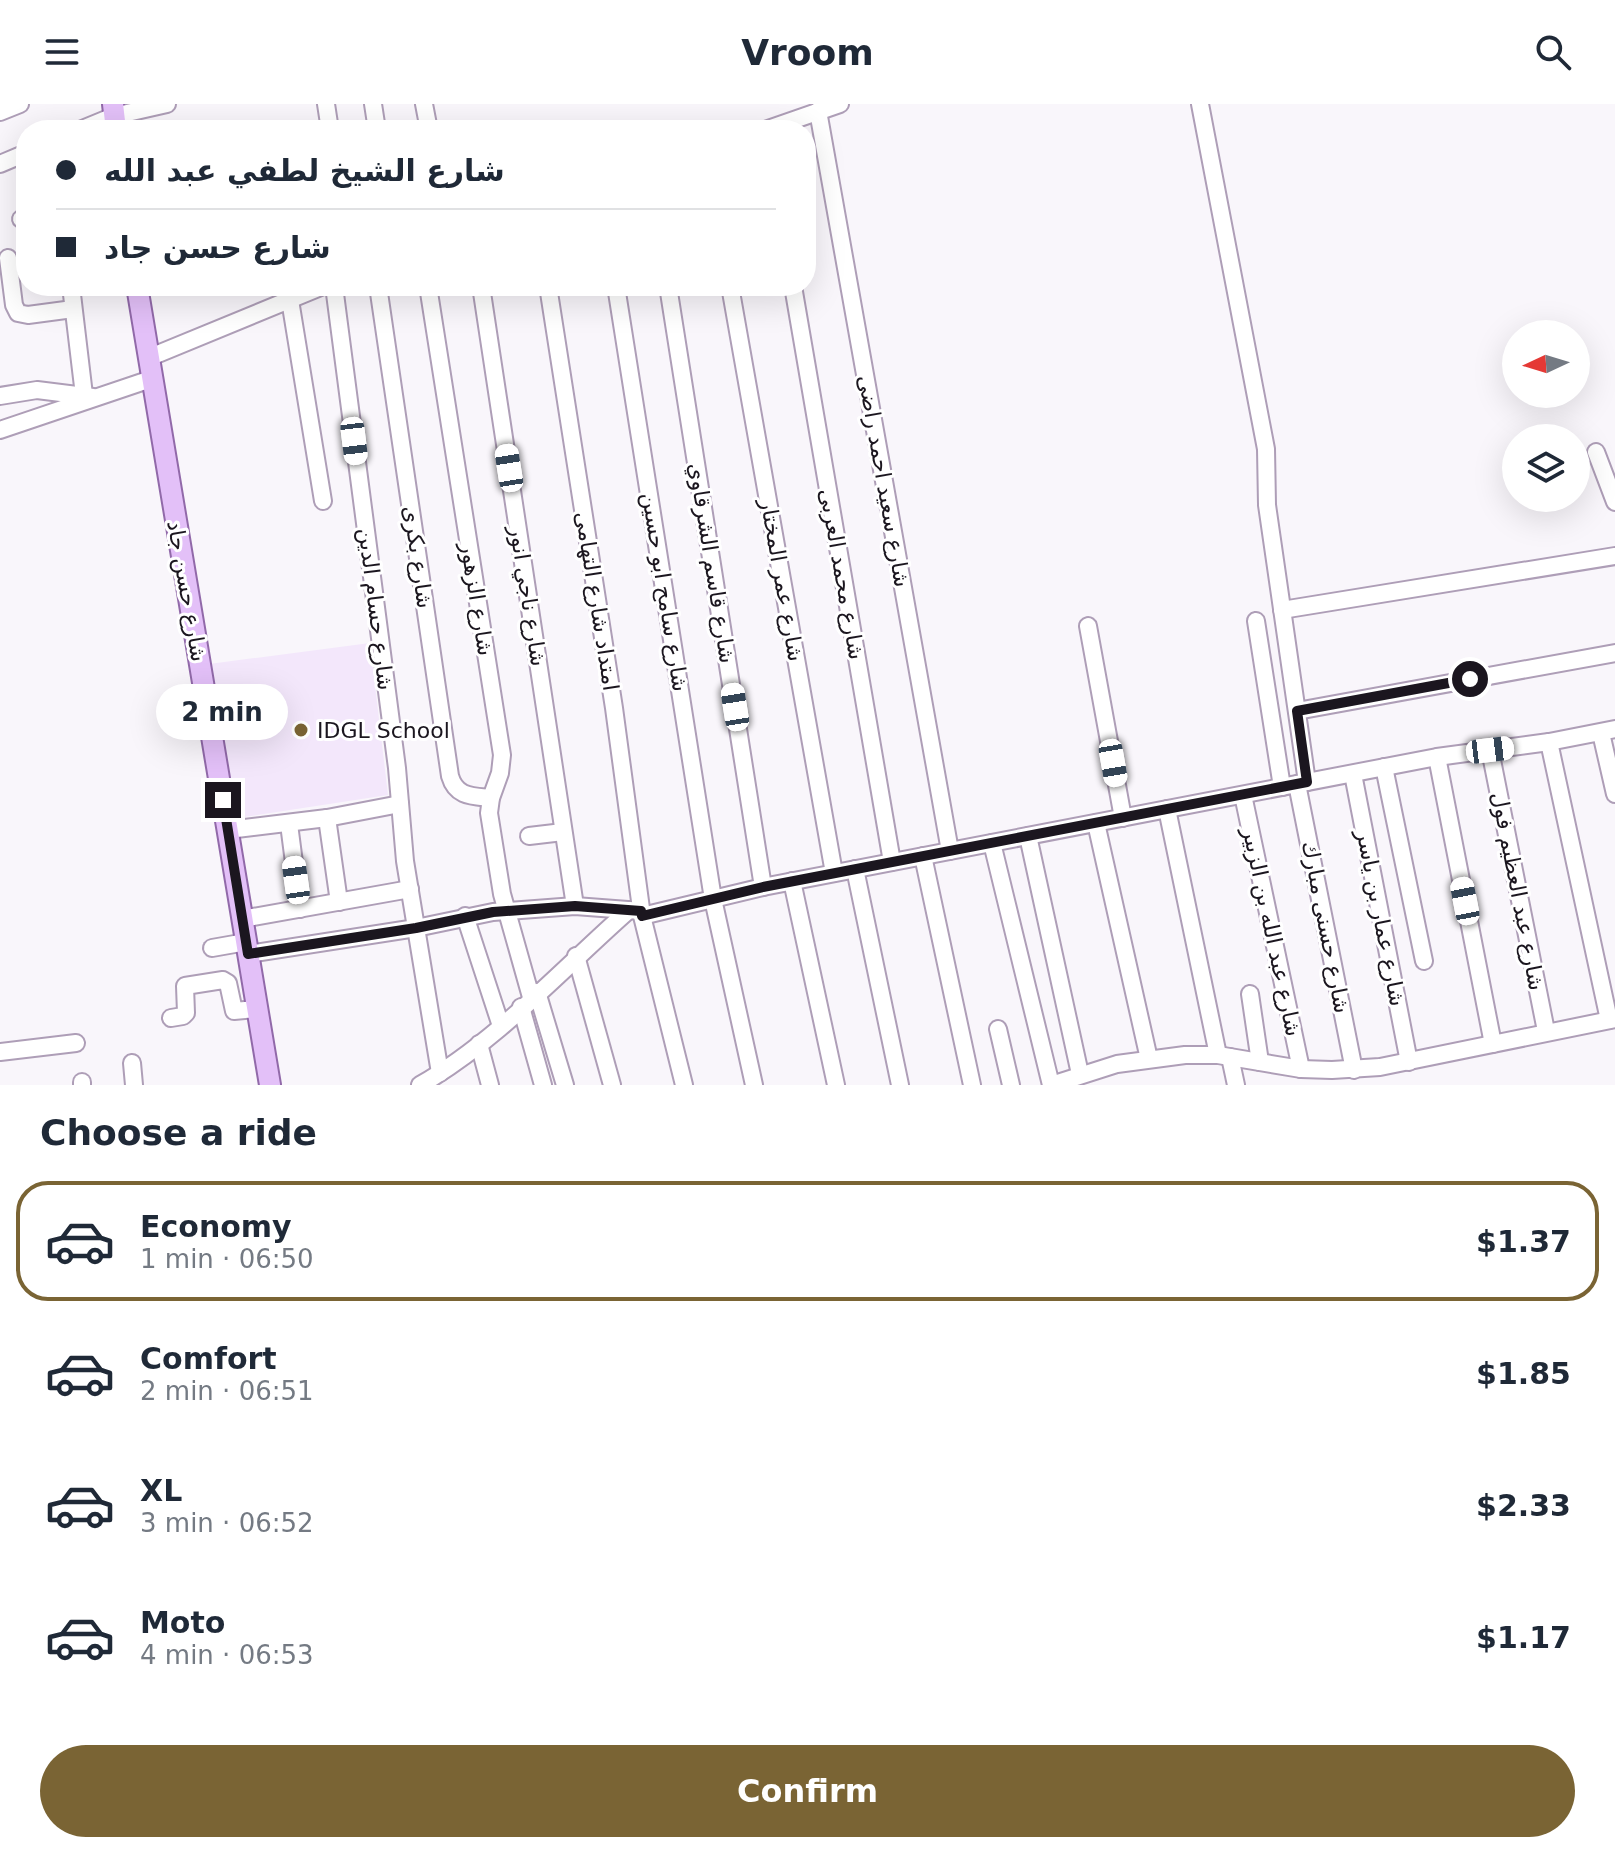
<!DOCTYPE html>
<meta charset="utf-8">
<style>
body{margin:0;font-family:"DejaVu Sans","Noto Naskh Arabic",sans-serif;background:#f6f6f7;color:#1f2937;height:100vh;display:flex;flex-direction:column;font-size:30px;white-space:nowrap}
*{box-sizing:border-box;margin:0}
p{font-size:26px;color:#747a83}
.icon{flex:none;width:44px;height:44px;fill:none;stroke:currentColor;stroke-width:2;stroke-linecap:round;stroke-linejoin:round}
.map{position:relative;height:981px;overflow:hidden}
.details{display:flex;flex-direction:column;background:#fff;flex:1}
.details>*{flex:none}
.guide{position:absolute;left:16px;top:16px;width:800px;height:176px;border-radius:32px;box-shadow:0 8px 32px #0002;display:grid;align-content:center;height:176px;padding:0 40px;background:#fff}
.needle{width:52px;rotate:266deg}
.buttons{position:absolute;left:1502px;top:216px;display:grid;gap:16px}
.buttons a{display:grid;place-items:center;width:88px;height:88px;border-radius:50%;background:#fff;box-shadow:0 8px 32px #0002;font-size:40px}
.end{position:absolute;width:36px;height:36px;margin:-18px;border:10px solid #1b161f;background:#fff;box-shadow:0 0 0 4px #fff}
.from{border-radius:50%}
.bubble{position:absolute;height:56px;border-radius:28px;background:#fff;box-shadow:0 8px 32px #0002;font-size:26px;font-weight:700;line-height:56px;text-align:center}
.car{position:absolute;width:24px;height:48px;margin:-24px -12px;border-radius:10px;box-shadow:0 0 6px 2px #0007;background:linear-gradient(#fff 24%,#345 0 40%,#fff 0 76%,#345 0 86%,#fff 0)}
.guide b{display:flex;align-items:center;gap:28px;height:76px;font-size:30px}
.guide b+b{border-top:2px solid #e0e1e3}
.guide i{width:20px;height:20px;background:#1f2937}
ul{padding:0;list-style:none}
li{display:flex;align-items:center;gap:24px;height:120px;margin:0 16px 12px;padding:0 24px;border:4px solid transparent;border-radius:32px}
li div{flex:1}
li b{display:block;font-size:30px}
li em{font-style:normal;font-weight:700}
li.current{border-color:#7a6434}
li>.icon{width:72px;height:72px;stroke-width:1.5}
h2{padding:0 40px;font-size:36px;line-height:96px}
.primary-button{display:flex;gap:16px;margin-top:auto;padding:16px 40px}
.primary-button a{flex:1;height:92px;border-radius:48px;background:#7a6434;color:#fff;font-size:32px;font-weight:700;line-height:92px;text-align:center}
header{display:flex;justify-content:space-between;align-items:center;height:104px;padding:0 40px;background:#fff;font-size:36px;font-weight:700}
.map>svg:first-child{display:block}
.built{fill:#f3e7fb}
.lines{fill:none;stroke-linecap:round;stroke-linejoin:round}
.minor-casing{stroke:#ae9eb7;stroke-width:20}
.major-casing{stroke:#9169a9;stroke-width:24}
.minor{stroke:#fff;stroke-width:16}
.major{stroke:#e3c0f8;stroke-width:20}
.route{stroke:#1b161f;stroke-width:10}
.poi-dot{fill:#7a6434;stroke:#fff;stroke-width:3}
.labels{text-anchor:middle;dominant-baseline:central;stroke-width:6;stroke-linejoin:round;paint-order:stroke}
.street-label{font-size:22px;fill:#1b161f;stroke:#fff}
.poi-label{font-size:22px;fill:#1b161f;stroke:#fff;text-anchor:start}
</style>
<header><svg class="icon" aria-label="menu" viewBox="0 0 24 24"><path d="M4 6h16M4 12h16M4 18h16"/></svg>Vroom<svg class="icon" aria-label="search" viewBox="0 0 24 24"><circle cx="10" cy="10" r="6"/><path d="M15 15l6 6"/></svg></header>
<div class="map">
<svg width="1615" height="981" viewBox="0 0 1615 981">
<rect width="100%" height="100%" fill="#f9f6fb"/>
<!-- built -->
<path class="built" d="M370,539l18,152 -150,23 -29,-154z"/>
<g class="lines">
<!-- minor casing -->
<g class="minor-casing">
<g id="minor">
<path d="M326,0l4,26"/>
<path d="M373,0l4,26"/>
<path d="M424,0l5,26"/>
<path d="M1200,0l66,345 1,56 40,277"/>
<path d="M818,7l132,740"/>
<path d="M0,8l20,-8"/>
<path d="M80,26l34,-14 53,-12"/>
<path d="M765,26l75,-26"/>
<path d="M0,60l26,-11"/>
<path d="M21,115l5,-1"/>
<path d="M8,154l6,47 4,8 10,2 45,-6"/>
<path d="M71,182l13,109"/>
<path d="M334,182l63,482 8,93 35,212"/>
<path d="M378,182l72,490c6,21 22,20 41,22"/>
<path d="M428,182l74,469 -2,18 -9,25 -2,15 13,81 29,103"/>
<path d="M481,182l94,620"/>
<path d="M548,182l66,422 28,208 42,169"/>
<path d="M616,182l97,613 41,186"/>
<path d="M668,182l95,601"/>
<path d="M730,182l104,587"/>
<path d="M793,182l99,576"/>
<path d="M290,196l33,201"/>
<path d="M148,254l175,-72"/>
<path d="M0,292l37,-6 56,7"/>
<path d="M0,326l151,-51"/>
<path d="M1596,348l19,50"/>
<path d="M1282,506l333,-54"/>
<path d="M1256,517l26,166"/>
<path d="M1088,522l35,192"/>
<path d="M1297,607l318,-58"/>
<path d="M1601,629l14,61"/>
<path d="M1549,638l60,278"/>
<path d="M1490,646l56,281"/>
<path d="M1437,653l56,287"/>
<path d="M1384,663l40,194"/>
<path d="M1353,670l56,288"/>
<path d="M1297,680l57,286"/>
<path d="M1243,691l58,274"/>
<path d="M1167,705l51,246"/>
<path d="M327,714l12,84"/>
<path d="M1096,719l53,236"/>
<path d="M289,720l11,85"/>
<path d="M228,726l99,-12 73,-14"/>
<path d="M529,732l34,-4"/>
<path d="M1028,732l52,238"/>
<path d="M992,739l59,242"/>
<path d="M923,752l49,229"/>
<path d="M855,765l45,216"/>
<path d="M792,777l44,204"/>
<path d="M465,812l36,110"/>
<path d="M642,812l121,-29 674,-130 112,-15 66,-13"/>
<path d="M242,815l168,-30"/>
<path d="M212,844l34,-6"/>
<path d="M248,850l168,-26 77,-16 82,-6 66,5"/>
<path d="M576,852l36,129"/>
<path d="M537,888l28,93"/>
<path d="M1250,890l10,68"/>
<path d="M521,903l22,78"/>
<path d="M171,914l12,-2 3,-3 -1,-27 38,-6 5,3 6,28 23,-2"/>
<path d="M998,925l13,56"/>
<path d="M479,940l11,41"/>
<path d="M0,948l76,-9"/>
<path d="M1230,953l6,28"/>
<path d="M132,959l2,22"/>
<path d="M82,978v3"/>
<path d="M420,981c76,-43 143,-117 209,-175"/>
<path d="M1051,981l66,-21 68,-9h33l83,14 31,1 48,-3 235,-48"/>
</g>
</g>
<!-- major casing -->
<g class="major-casing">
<g id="major">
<path d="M113,0l3,26"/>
<path d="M137,182l133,799"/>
</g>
</g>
<!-- minor -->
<use href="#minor" class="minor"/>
<!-- major -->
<use href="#major" class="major"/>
</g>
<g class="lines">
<!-- route -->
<path class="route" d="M223,696l25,154 168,-26 77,-16 82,-6 66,5 1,5 121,-29 544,-105 -10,-71 173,-32"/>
</g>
<!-- markers -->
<circle class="poi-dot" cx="301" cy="626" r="8"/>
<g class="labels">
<!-- street labels -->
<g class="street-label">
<text transform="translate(884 377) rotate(80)">شارع سعيد احمد راضى</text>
<text transform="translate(418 453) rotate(82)">شارع بكرى</text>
<text transform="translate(712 459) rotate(81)">شارع قاسم الشرقاوي</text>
<text transform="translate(842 470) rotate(80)">شارع محمد العربى</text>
<text transform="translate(782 476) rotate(80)">شارع عمر المختار</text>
<text transform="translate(187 487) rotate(80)">شارع حسن جاد</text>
<text transform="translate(665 488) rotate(81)">شارع سامح ابو حسين</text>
<text transform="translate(528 492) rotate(81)">شارع ناجي انور</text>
<text transform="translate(477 495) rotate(81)">شارع الزهور</text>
<text transform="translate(597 497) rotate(81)">امتداد شارع التهامى</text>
<text transform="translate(376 505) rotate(83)">شارع حسام الدين</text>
<text transform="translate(1518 787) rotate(79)">شارع عبد العظيم فول</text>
<text transform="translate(1381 814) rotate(79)">شارع عمار بن ياسر</text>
<text transform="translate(1326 823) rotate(79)">شارع حسنى مبارك</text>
<text transform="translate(1272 828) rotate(78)">شارع عبد الله بن الزبير</text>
</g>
<!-- poi labels -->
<g class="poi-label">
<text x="317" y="626">IDGL School</text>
</g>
</g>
</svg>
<div class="buttons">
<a><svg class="needle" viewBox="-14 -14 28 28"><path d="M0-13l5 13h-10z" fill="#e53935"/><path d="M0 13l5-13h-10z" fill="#747a83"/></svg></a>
<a><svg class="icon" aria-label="layers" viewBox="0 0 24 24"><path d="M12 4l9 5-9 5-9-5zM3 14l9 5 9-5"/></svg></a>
</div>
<i class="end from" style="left:1470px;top:575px"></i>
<i class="end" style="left:223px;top:696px"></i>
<div class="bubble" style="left:156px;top:580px;width:132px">2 min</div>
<i class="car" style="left:354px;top:337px;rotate:173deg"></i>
<i class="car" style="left:509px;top:364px;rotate:351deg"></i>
<i class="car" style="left:735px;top:603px;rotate:351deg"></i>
<i class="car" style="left:1490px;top:646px;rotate:83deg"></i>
<i class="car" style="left:1113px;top:659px;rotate:170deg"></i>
<i class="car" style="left:296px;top:776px;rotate:352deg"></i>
<i class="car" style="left:1465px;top:797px;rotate:349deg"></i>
<div class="guide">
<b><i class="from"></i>شارع الشيخ لطفي عبد الله</b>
<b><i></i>شارع حسن جاد</b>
</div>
</div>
<section class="details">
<h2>Choose a ride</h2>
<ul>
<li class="current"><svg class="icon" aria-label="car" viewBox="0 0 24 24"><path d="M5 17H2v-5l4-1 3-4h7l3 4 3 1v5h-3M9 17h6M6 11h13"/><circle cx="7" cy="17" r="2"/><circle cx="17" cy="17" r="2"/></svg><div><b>Economy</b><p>1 min · 06:50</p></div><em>$1.37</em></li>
<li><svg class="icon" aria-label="car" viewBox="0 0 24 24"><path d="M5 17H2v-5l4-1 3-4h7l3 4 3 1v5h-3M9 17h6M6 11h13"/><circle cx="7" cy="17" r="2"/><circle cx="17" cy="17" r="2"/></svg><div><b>Comfort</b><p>2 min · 06:51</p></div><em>$1.85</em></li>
<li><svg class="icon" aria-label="car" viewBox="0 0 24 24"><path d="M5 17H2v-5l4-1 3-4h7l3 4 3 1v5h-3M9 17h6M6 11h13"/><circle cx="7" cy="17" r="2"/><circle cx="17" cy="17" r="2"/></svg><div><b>XL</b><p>3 min · 06:52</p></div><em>$2.33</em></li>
<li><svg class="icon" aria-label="car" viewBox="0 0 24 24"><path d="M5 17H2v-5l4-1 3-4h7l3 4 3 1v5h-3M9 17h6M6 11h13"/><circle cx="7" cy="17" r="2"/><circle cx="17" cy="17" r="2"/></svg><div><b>Moto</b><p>4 min · 06:53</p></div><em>$1.17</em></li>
</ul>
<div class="primary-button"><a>Confirm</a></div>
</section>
